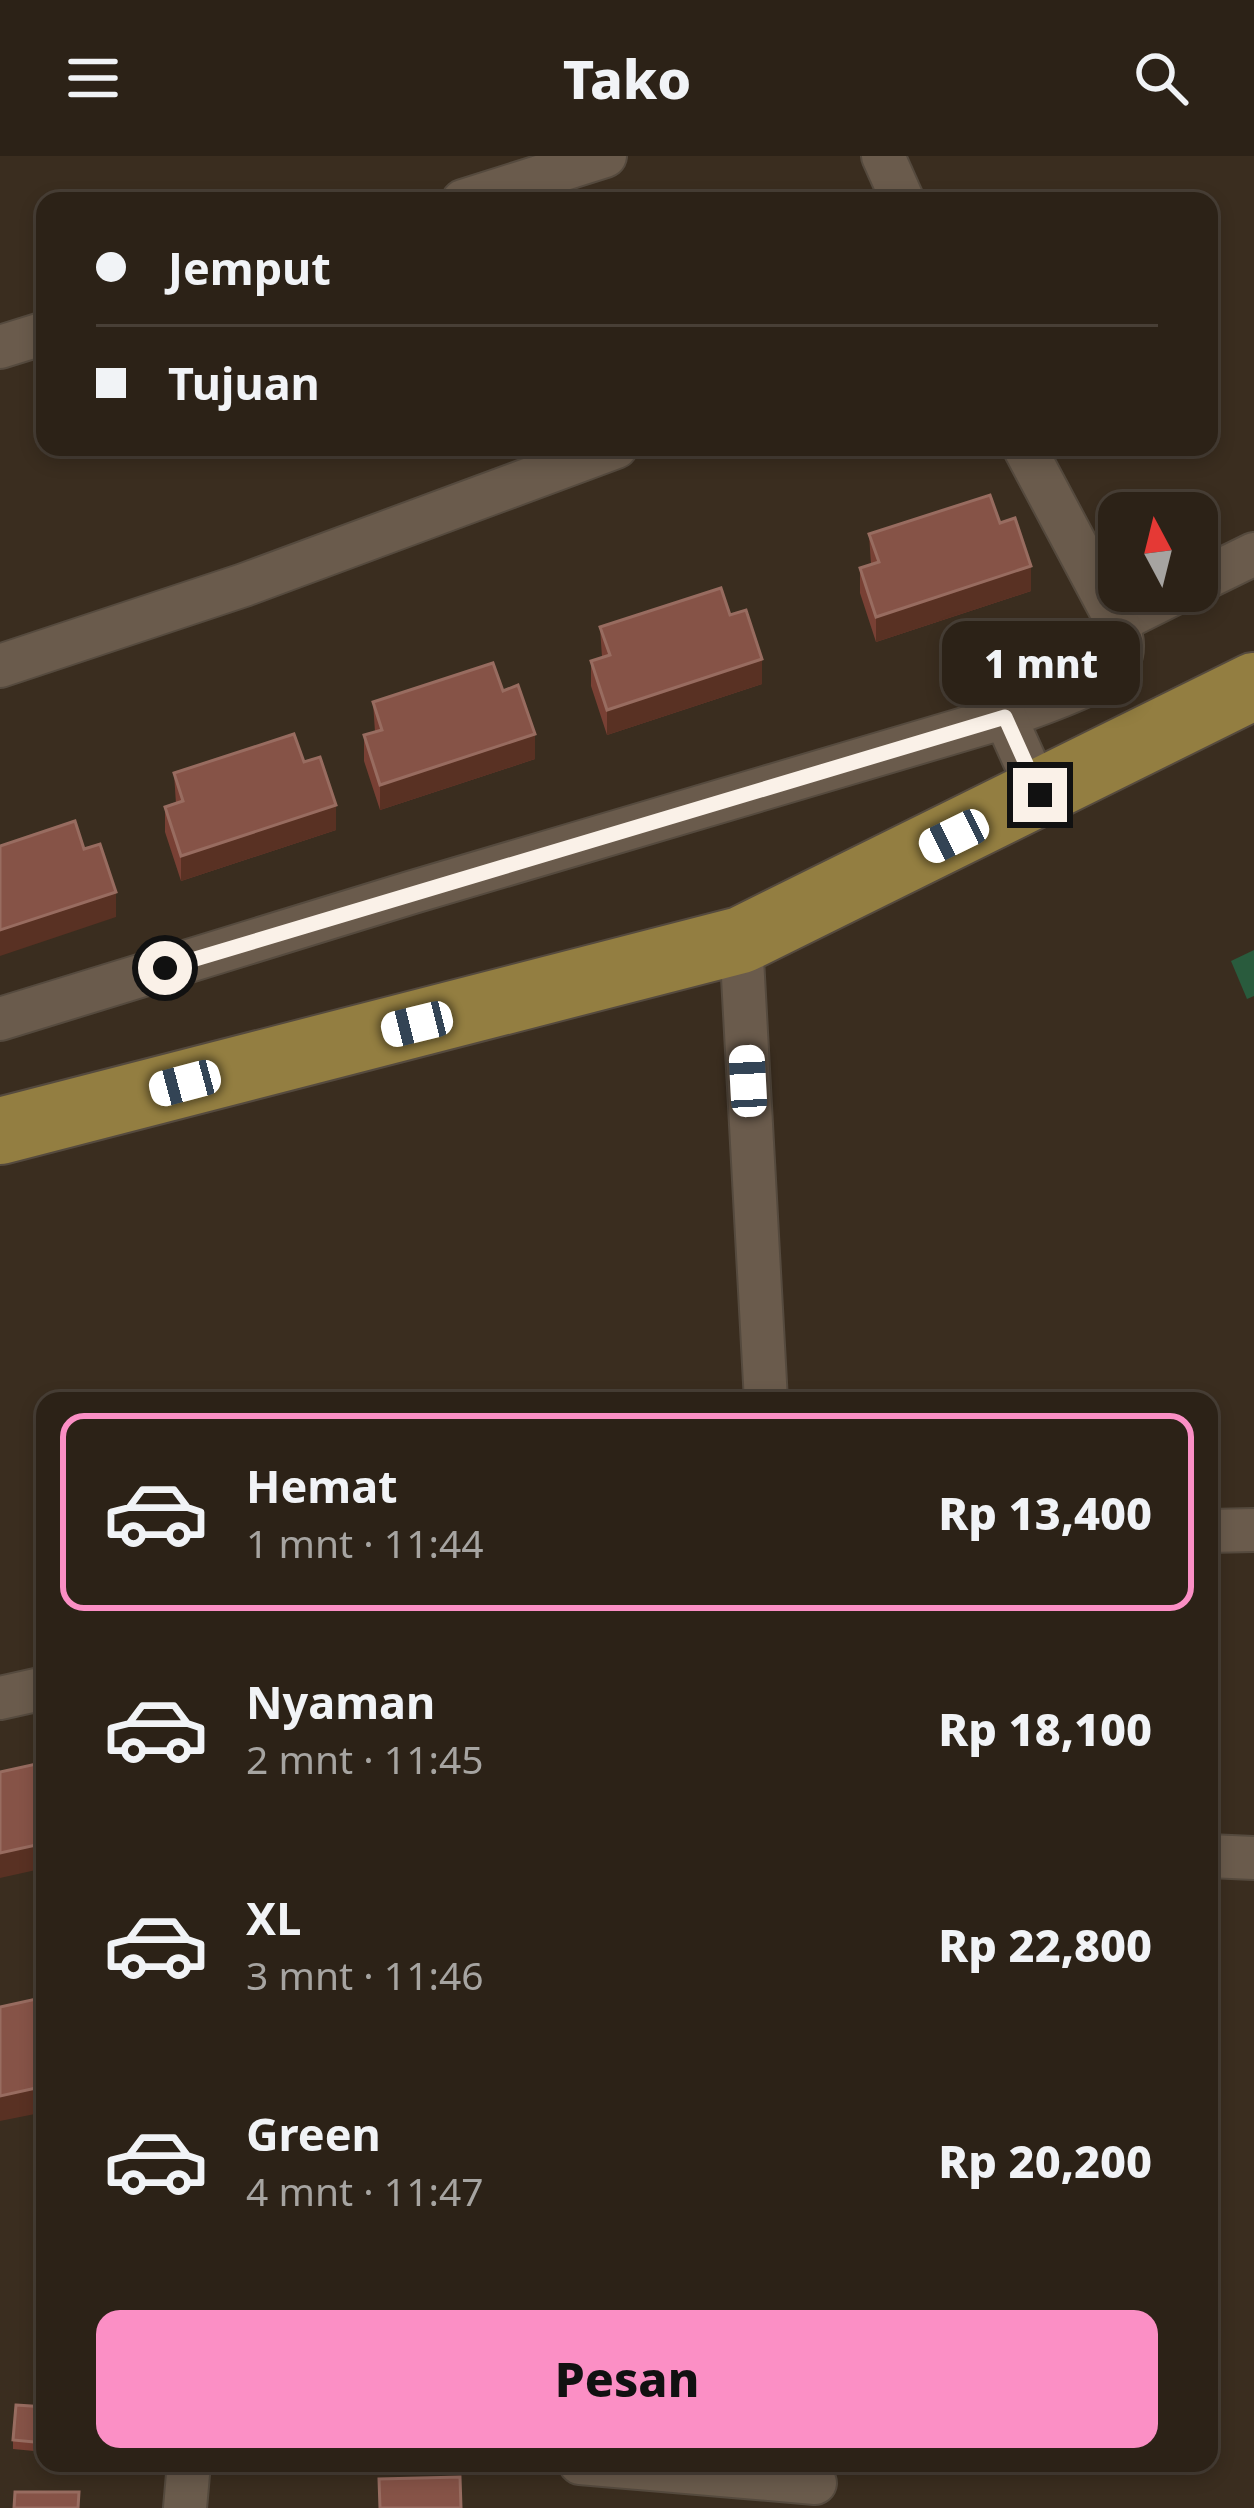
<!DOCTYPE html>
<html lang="id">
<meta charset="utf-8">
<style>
body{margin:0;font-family:"Noto Sans",sans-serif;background:#342a20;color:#f1f3f6;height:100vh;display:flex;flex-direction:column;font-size:45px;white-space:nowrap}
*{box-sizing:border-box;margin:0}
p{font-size:39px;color:#a6a4a1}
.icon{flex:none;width:66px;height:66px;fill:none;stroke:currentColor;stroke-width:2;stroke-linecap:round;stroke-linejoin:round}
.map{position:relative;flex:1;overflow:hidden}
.drawer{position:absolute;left:36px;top:1236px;width:1182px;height:1080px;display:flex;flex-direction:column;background:#2c2217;border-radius:24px;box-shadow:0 6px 18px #0003,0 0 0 3px #483f36}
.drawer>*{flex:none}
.hud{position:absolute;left:36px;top:36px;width:1182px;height:264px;border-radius:24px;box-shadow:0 6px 18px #0003,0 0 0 3px #483f36;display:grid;align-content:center;height:264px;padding:0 60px;background:#2c2217}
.needle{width:78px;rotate:353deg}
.fabs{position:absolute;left:1098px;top:336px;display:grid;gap:24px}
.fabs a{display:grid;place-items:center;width:120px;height:120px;border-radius:24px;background:#2c2217;box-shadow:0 6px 18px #0003,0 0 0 3px #483f36;font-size:60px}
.end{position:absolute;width:54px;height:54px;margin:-27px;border:15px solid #faf1e8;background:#111;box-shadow:0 0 0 6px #111}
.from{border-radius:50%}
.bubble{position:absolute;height:84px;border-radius:24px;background:#2c2217;box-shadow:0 6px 18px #0003,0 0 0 3px #483f36;font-size:39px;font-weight:800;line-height:84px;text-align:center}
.car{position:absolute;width:36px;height:72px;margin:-36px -18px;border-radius:15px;box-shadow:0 0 9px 3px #0007;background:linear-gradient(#fff 24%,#345 0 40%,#fff 0 76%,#345 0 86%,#fff 0)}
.hud b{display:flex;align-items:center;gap:42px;height:114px;font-size:45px}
.hud b+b{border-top:3px solid #483f36}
.hud i{width:30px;height:30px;background:#f1f3f6}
ul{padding:21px 0 0;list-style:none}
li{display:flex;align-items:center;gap:36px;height:198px;margin:0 24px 18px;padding:0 36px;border:6px solid transparent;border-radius:24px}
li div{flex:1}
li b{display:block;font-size:45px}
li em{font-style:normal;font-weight:800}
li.selected{border-color:#fb8fc5}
li>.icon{width:108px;height:108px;stroke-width:1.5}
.primary-button{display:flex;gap:24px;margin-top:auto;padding:24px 60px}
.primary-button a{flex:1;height:138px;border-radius:24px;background:#fb8fc5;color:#111;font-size:48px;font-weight:800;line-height:138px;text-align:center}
header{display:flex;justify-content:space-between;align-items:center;height:156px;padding:0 60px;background:#2c2217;font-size:54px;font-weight:800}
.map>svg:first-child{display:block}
.green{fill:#295b3d}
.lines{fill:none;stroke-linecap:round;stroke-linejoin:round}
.minor-casing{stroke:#554a3e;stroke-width:46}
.primary-casing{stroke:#554a3e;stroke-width:70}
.minor{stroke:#6a5b4c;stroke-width:42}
.primary{stroke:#937e41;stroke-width:66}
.wall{fill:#784034}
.shaded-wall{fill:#593123}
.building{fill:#865347;stroke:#986c60;stroke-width:3}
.route{stroke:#faf1e8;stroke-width:15}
</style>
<header><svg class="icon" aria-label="menu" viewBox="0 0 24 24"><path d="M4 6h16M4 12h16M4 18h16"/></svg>Tako<svg class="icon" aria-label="search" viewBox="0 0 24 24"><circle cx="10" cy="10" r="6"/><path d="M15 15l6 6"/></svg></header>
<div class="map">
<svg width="1254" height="2352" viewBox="0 0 1254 2352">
<rect width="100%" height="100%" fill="#3a2d1f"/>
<!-- green -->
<path class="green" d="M1254,794v46l-7,3 -16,-38z"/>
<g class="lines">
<!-- minor casing -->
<g class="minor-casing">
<g id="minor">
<path d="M883,0l20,45"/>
<path d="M463,45l142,-45"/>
<path d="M0,191l45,-14"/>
<path d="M1197,426l57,-28"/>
<path d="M1117,466l62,-31"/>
<path d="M0,510l244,-81 372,-138"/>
<path d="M1005,561c26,-11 101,-33 114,-57 6,-12 2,-26 -2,-38l-93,-175"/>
<path d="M741,784l25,461"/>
<path d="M0,863l413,-127 592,-175 35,78"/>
<path d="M1209,1375l45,-1"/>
<path d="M0,1542l45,-10"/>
<path d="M1209,1700l45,2"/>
<path d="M580,2307l235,20"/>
<path d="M185,2352l4,-45"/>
</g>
</g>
<!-- primary casing -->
<g class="primary-casing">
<path id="primary" d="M0,975l741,-191 513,-254"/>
</g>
<!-- minor -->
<use href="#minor" class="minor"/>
<!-- primary -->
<use href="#primary" class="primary"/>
</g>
<!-- wall -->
<g class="wall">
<path d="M1000,367l31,68 -155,51 -16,-49v-25l11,-4 -2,-30z"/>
<path d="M730,459l32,69 -155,51 -16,-49v-25l11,-4 -2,-30z"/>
<path d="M503,535l32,68 -155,51 -16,-49v-26l11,-3 -2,-30z"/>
<path d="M304,606l32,68 -155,51 -16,-49v-25l11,-3 -2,-31z"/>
<path d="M45,2251v45l-32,-3v-9z"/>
</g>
<!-- shaded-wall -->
<g class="shaded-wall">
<path d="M1031,410v25l-155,51v-25z"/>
<path d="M762,503v25l-155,51v-25z"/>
<path d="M535,578v25l-155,51v-25z"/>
<path d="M336,649v25l-155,51v-25z"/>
<path d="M116,736v25l-116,39v-26z"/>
<path d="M45,1687v25l-45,10v-25z"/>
<path d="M45,1930v26l-45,9v-25z"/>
</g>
<!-- building -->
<g class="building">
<path d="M990,339l10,28 15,-5 16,48 -155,51 -16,-49 19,-6 -10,-28z"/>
<path d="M721,432l9,27 16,-5 16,49 -155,51 -16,-49 19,-6 -10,-28z"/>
<path d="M493,507l10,28 15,-6 17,49 -155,51 -16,-50 18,-5 -9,-28z"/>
<path d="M294,578l10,28 16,-5 16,48 -155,51 -16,-49 18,-6 -9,-28z"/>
<path d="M75,665l9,28 16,-5 16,48 -116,38v-84z"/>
<path d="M45,1606v81l-45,10v-81z"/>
<path d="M45,1841v89l-45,10v-89z"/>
<path d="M16,2249l29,2v36l-32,-3z"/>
<path d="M460,2321l1,31h-81l-1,-29z"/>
<path d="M15,2336h64l-1,16h-64z"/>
</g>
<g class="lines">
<!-- route -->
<path class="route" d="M165,812l840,-251 35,78"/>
</g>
</svg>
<div class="fabs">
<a><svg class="needle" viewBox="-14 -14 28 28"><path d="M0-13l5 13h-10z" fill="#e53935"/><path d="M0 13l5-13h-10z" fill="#a6a4a1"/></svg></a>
</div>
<i class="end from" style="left:165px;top:812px"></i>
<i class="end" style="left:1040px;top:639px"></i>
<div class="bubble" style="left:942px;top:465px;width:198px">1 mnt</div>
<i class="car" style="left:954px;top:680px;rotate:244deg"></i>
<i class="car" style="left:417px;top:868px;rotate:256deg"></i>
<i class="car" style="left:748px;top:925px;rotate:357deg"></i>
<i class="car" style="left:185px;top:927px;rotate:255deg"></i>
<div class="hud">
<b><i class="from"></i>Jemput</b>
<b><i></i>Tujuan</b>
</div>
<section class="drawer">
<ul>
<li class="selected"><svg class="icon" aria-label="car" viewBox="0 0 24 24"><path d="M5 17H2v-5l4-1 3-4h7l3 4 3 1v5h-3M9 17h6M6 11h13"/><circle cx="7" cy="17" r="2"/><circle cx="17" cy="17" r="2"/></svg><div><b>Hemat</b><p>1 mnt · 11:44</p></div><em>Rp 13,400</em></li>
<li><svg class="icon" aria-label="car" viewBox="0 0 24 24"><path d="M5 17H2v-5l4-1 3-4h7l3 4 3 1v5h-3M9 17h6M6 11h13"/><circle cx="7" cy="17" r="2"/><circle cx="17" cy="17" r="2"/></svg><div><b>Nyaman</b><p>2 mnt · 11:45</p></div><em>Rp 18,100</em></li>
<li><svg class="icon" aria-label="car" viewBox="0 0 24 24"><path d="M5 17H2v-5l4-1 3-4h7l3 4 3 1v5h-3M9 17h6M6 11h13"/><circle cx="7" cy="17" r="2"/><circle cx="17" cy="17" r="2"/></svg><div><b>XL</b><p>3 mnt · 11:46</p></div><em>Rp 22,800</em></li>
<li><svg class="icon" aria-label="car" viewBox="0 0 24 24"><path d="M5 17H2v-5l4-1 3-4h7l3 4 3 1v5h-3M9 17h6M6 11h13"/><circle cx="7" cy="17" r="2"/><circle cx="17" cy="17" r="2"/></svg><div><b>Green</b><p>4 mnt · 11:47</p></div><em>Rp 20,200</em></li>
</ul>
<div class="primary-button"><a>Pesan</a></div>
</section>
</div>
